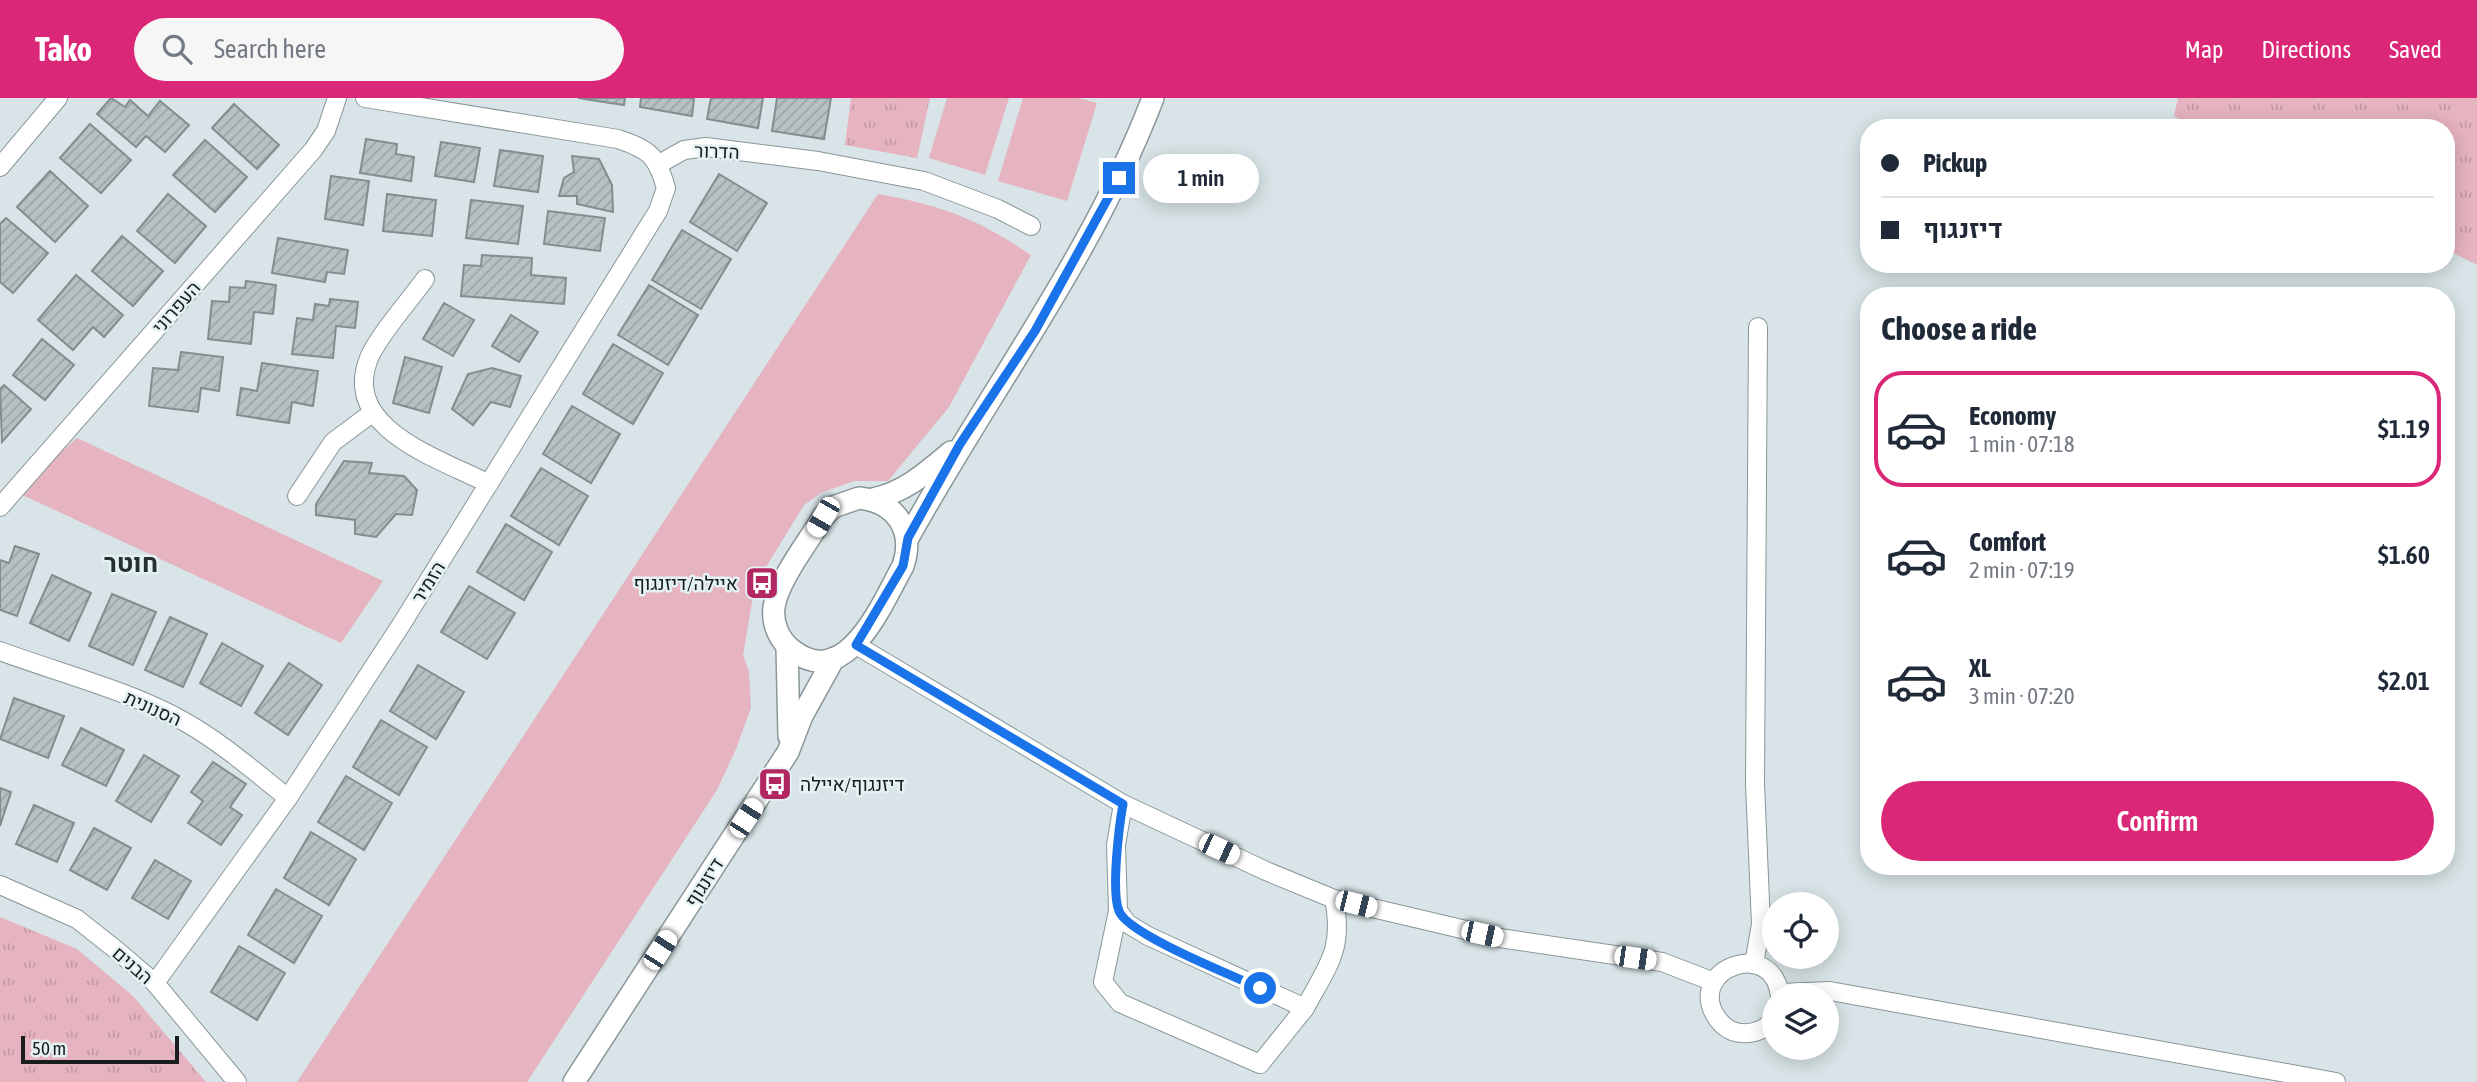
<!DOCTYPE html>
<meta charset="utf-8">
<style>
body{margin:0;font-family:"Asap Condensed",Heebo,sans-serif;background:#f6f6f7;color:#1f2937;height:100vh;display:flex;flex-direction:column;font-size:26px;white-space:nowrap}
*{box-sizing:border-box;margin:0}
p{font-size:23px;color:#747a83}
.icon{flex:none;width:38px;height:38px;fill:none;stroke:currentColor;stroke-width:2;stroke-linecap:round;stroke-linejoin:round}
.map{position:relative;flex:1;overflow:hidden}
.sheet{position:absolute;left:1860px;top:189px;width:595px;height:588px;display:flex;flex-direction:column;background:#fff;border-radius:28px;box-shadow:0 4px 18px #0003}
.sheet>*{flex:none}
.guide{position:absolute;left:1860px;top:21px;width:595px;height:154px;border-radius:28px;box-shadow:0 4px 18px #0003;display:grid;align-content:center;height:154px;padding:0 21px;background:#fff}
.fabs{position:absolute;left:1762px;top:794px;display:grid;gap:14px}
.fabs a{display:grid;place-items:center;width:77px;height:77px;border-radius:50%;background:#fff;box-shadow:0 4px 18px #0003;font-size:35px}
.scale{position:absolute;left:21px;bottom:18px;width:158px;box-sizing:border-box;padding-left:7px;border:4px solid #191d1e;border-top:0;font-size:19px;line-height:24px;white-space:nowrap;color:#191d1e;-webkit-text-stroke:5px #e5f2f4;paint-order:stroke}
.end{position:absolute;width:32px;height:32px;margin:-16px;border:9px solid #1a73e8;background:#fff;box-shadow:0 0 0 4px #fff}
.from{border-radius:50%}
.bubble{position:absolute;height:49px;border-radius:24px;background:#fff;box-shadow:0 4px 18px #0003;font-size:23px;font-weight:600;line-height:49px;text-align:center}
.car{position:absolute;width:21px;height:42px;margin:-21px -10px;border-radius:9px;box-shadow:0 0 5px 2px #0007;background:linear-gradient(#fff 24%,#345 0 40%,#fff 0 76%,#345 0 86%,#fff 0)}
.guide b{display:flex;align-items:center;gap:24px;height:66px;font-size:26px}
.guide b+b{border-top:2px solid #e0e1e3}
.guide i{width:18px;height:18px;background:#1f2937}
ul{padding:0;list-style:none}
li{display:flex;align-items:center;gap:21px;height:116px;margin:0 14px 10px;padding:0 7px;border:4px solid transparent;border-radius:28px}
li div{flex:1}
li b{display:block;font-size:26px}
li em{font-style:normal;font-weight:600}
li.selected{border-color:#db2777}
li>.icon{width:63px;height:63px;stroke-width:1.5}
h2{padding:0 21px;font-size:32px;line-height:84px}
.button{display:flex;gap:14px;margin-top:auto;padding:14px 21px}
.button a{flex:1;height:80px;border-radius:42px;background:#db2777;color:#fff;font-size:28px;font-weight:600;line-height:80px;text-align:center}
header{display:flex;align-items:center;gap:42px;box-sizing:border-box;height:98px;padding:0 35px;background:#db2777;color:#fff}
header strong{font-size:33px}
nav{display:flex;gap:38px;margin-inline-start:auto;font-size:24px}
.search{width:490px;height:63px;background:#f6f6f7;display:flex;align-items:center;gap:18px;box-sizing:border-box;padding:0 24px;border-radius:38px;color:#747a83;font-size:26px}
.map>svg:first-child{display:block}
.grass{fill:url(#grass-tufts)}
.park{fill:#e6b3c0}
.building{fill:url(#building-hatch);stroke:#818d8f;stroke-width:2}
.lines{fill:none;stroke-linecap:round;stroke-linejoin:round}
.minor-casing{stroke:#8a9698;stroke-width:20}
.tertiary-casing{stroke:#8a9698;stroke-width:24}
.minor{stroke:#fff;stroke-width:18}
.tertiary{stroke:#fff;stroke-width:21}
.route{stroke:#1a73e8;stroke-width:9}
.labels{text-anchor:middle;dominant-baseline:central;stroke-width:5;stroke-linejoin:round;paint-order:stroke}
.street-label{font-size:19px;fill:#191d1e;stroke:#e5f2f4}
.poi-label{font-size:19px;fill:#191d1e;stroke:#e5f2f4;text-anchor:end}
.district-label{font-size:26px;font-weight:bold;fill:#263032;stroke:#e5f2f4}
</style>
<header>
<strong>Tako</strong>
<div class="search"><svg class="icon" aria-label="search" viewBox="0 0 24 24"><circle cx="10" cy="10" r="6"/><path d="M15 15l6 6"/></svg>Search here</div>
<nav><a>Map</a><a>Directions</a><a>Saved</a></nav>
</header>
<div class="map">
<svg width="2477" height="984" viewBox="0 0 2477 984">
<defs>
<pattern id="grass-tufts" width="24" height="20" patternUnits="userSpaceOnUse" patternTransform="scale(1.75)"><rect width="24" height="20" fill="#e6b3c0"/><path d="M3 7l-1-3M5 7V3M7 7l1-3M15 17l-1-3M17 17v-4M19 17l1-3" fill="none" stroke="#c59aa5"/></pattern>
<pattern id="building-hatch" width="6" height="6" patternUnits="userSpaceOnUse" patternTransform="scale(1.75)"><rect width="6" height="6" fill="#b5c1c3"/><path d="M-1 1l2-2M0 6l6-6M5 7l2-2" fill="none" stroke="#9ba5a7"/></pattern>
</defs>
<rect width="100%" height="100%" fill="#d8e4e7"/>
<!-- grass -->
<g class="grass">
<path d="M851,0h79l-13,60 -72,-13z"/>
<path d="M2178,0h299v167l-30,-15 -1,-122h-249l-23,-12z"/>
<path d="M0,819l77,32 56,47 73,86h-206z"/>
</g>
<!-- park -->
<g class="park">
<path d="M947,0h62l-24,77 -56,-17z"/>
<path d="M1023,0h56l18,5 -30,98 -69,-20z"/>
<path d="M878,96c63,11 100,25 153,61l-82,152 -61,74h-34l-33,12 -17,12 -49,80 -12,70 6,17 2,36 -15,41 -19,41 -190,292h-230z"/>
<path d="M77,340l306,143 -42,62 -325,-151z"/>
</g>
<!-- building -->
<g class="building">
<path d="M111,0l14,9 5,-7 18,16 12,-15 29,24 -24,27 -19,-16 -10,11 -39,-33z"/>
<path d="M578,0h47l-1,7z"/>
<path d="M641,0h53l-2,18 -52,-9z"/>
<path d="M711,0h52l-5,30 -51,-9z"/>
<path d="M777,0h54l-7,41 -52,-8z"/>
<path d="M234,6l45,41 -22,24 -45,-41z"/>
<path d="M90,26l41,36 -30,33 -41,-35z"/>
<path d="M366,41l31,5 -1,10 18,3 -3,24 -51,-8z"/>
<path d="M205,42l42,37 -32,35 -42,-37z"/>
<path d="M441,44l39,6 -6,34 -39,-6z"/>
<path d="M500,52l43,6 -5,36 -44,-6z"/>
<path d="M572,58l27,3 13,26 1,27 -36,-8v-8h-18l5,-18 10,-6z"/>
<path d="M50,73l38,35 -33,36 -38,-35z"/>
<path d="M719,76l48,29 -30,48 -47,-29z"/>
<path d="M331,78l38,5 -6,44 -38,-6z"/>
<path d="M168,96l38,32 -31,37 -38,-32z"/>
<path d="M387,96l49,6 -4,36 -49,-5z"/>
<path d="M471,102l52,6 -5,38 -52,-6z"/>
<path d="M548,113l57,7 -5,33 -56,-7z"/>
<path d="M6,120l42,35 -35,40 -13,-11v-58z"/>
<path d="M682,132l49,29 -30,50 -49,-29z"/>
<path d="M122,138l41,35 -30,35 -41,-35z"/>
<path d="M278,140l70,12 -4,24 -17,-2 -2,10 -53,-9z"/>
<path d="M482,157l50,3 -1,17 35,3 -2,26 -103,-8 3,-31 17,1z"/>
<path d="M76,177l47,40 -19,22 -11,-10 -20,23 -35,-30z"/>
<path d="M246,183l30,4 -3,29 -19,-2 -3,32 -43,-5 4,-38 17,1 1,-15 15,1z"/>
<path d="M649,187l49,30 -30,50 -50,-30z"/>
<path d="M330,201l28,3 -3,26 -19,-2 -3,32 -41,-4 5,-36 16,2 2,-16 14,2z"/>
<path d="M444,205l30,17 -21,36 -30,-17z"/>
<path d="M511,217l27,17 -19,30 -27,-16z"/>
<path d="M42,241l32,26 -29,35 -32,-25z"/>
<path d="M613,246l50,29 -30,51 -50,-30z"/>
<path d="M181,254l42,5 -4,34 -18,-3 -3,24 -49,-6 4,-38 25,2z"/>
<path d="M405,259l37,10 -13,46 -36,-10z"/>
<path d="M262,265l56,8 -5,35 -21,-4 -3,21 -52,-8 4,-27 16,3z"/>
<path d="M492,270l29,8 -11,31 -19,-5 -18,23 -21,-16 16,-35z"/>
<path d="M4,287l27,24 -29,33 -2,-53z"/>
<path d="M572,308l48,28 -29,49 -48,-29z"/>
<path d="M344,363l28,2 -3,10 35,3 13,14 -5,25 -16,-1 -20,23 -21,-3v-14l-39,-5v-11z"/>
<path d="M541,370l47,28 -29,49 -48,-29z"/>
<path d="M506,426l46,28 -28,48 -47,-28z"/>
<path d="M15,448l24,8 -22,62 -17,-6v-50l9,3z"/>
<path d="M52,477l39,18 -22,48 -39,-18z"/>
<path d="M469,488l46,27 -28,46 -46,-27z"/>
<path d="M112,496l44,18 -23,53 -44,-19z"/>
<path d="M170,519l37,17 -24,53 -38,-17z"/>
<path d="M222,545l41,23 -22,40 -41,-23z"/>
<path d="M289,565l33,22 -34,50 -33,-22z"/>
<path d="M418,567l46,27 -28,47 -46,-28z"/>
<path d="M14,600l50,18 -16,42 -48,-19z"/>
<path d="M381,622l46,27 -28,48 -46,-28z"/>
<path d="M81,630l43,22 -18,36 -44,-21z"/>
<path d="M144,657l35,21 -28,46 -35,-21z"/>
<path d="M213,664l33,22 -16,23 12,8 -21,30 -33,-22 15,-22 -12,-9z"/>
<path d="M346,678l46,27 -28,47 -46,-28z"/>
<path d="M0,690l11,4 -11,34z"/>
<path d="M34,707l40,18 -17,39 -41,-18z"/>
<path d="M94,730l37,20 -24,42 -37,-20z"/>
<path d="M311,734l45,27 -27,46 -45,-27z"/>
<path d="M155,762l36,21 -23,38 -36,-21z"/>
<path d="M276,791l46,27 -28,47 -46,-28z"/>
<path d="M239,848l46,27 -28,47 -46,-28z"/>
</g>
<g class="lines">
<!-- minor casing -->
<g class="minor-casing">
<g id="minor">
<path d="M659,66l25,-14 22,-3 112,14 106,20 74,28 33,17"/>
<path d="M0,69l58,-69"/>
<path d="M425,181c-15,21 -47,57 -56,79 -29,71 72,101 120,126"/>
<path d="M297,398l36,-54 39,-29"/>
<path d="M0,409l313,-357 13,-19 11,-33"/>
<path d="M856,547l267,159 143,67 68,28 166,39 162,24 52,20"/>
<path d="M0,553c59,22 131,40 185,71 37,21 69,49 103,76"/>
<path d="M1123,706l-7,41 2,66 -15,71 17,21 140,61 45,-56"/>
<path d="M0,787l77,34 38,30 40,34 82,99"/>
<path d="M1118,813l10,13 20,12 157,72c23,-43 39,-58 29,-109"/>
<path d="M1754,866l7,-40 -6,-140 3,-457"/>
<path d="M155,885l133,-185 113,-173 257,-414 8,-23c-9,-32 -16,-38 -48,-49l-253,-41"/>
<path d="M1780,895l50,-2 506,91"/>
<path d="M1774,920c-7,11 -19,16 -33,15 -11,-1 -20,-8 -26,-18 -27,-47 58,-78 65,-19"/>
</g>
</g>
<!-- tertiary casing -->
<g class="tertiary-casing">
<g id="tertiary">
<path d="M859,400c37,4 56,32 44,68 -20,35 -56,127 -111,84 -13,-10 -20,-26 -18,-43 4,-27 35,-66 49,-90l10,-10z"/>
<path d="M873,401c32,-7 53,-26 78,-47"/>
<path d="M908,440c81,-147 184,-281 245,-440"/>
<path d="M787,548l2,90"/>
<path d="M574,984l214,-330 14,-36 32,-58"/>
</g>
</g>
<!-- minor -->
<use href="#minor" class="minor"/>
<!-- tertiary -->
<use href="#tertiary" class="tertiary"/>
</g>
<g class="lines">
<!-- route -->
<path class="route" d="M1119,80l-84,153 -75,113 -52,94 -5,28 -47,79 267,159c-4,22 -12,88 -4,107 8,23 115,65 141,77"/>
</g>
<!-- icons -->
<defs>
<g id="bus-square" transform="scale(1.75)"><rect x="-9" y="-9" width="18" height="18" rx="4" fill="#b22661" stroke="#e5f2f4"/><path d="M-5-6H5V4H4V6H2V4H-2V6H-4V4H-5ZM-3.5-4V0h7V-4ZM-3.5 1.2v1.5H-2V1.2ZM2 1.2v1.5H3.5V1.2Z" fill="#fff"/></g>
</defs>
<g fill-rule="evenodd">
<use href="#bus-square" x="762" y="485"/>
<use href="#bus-square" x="775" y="686"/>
</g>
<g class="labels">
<!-- street labels -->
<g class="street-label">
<text transform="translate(717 53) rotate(2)">הדרור</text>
<text transform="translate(176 209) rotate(-49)">העפרוני</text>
<text transform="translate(428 484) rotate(-58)">הזמיר</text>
<text transform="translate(153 610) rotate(24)">הסנונית</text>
<text transform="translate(704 784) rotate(-57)">דיזנגוף</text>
<text transform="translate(133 867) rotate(41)">הבנים</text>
</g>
<!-- poi labels -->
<g class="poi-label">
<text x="738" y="485">איילה/דיזנגוף</text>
<text x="800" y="686" text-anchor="start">דיזנגוף/איילה</text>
</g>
<!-- district labels -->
<g class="district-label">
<text x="131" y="465">חוטר</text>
</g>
</g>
</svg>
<div class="fabs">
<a><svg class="icon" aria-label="locate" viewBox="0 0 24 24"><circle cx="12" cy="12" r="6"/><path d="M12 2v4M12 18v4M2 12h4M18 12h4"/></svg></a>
<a><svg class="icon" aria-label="layers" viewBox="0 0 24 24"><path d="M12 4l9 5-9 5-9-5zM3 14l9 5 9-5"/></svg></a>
</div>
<div class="scale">50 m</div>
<i class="end from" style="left:1260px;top:890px"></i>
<i class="end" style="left:1119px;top:80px"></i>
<div class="bubble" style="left:1143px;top:56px;width:116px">1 min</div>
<i class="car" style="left:823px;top:419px;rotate:210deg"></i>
<i class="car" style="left:746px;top:720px;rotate:33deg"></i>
<i class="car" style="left:1219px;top:751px;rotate:115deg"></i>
<i class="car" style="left:1356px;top:806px;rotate:104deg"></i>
<i class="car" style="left:1482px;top:836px;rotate:102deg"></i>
<i class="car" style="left:660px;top:852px;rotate:33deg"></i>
<i class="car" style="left:1635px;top:860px;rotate:98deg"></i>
<div class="guide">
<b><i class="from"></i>Pickup</b>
<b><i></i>דיזנגוף</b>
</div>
<section class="sheet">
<h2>Choose a ride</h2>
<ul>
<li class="selected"><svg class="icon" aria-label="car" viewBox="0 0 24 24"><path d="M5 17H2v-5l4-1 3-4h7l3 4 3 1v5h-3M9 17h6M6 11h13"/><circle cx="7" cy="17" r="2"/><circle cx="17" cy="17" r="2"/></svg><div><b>Economy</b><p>1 min · 07:18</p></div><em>$1.19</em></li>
<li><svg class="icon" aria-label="car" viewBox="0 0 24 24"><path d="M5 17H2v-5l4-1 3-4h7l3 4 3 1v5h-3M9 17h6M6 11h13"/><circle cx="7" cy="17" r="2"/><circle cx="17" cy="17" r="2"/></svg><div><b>Comfort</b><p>2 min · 07:19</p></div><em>$1.60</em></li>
<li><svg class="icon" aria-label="car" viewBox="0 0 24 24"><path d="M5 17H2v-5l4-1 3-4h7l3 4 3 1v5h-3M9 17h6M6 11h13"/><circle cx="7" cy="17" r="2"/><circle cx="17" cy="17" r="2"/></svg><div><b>XL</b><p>3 min · 07:20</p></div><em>$2.01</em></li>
</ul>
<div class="button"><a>Confirm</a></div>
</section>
</div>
